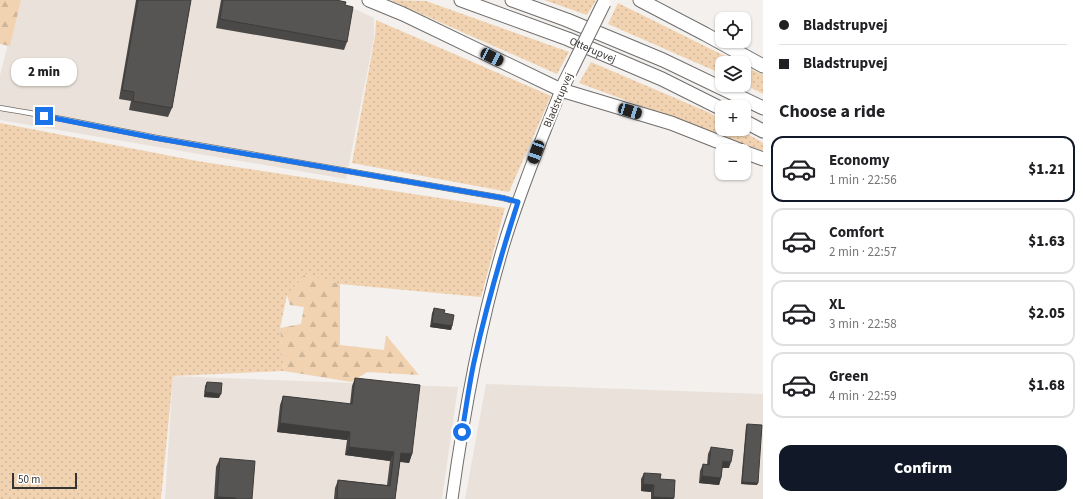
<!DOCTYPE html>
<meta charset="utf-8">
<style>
body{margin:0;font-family:"Source Sans 3",sans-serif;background:#f6f6f6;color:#202124;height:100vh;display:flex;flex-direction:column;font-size:15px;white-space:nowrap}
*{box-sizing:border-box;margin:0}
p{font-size:13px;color:#757577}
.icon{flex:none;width:22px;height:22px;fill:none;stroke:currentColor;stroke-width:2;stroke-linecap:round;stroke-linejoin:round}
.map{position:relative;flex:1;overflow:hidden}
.panel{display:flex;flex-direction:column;background:#fff;width:320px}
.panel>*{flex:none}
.banner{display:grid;align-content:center;height:88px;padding:0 16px;background:#fff}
.controls{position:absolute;left:715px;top:12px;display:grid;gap:8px}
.controls a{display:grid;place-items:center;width:36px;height:36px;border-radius:8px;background:#fff;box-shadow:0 1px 3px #0004;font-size:20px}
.scale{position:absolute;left:12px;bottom:10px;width:65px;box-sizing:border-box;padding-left:4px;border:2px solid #353433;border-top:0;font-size:11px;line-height:14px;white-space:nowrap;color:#353433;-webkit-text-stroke:3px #fffefd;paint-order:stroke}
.end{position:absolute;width:18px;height:18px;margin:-9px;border:5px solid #1a73e8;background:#fff;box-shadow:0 0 0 2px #fff}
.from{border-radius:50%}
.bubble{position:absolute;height:28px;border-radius:12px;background:#fff;box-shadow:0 1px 3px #0004;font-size:13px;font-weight:800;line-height:28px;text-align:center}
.car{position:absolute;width:12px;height:24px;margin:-12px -6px;border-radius:5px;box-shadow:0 0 3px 1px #0007;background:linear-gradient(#222 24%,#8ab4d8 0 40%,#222 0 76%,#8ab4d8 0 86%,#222 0)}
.banner b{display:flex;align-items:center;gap:14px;height:38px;font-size:15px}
.banner b+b{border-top:1px solid #e0e0e0}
.banner i{width:10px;height:10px;background:#202124}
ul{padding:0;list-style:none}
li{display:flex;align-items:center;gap:12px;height:66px;margin:0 8px 6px;padding:0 8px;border:2px solid #e0e0e0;border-radius:12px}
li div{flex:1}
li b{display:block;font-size:15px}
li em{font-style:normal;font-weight:800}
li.active{border-color:#111827}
li>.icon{width:36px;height:36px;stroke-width:1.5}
h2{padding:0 16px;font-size:18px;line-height:48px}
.primary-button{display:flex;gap:8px;margin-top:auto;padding:8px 16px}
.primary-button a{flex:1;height:46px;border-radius:12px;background:#111827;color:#fff;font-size:16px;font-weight:800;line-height:46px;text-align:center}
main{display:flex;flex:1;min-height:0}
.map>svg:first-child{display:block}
.built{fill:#eae2da}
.green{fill:url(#green-dots)}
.forest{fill:url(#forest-firs)}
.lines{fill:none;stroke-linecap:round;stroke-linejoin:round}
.service-casing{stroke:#706e6c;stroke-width:6}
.tertiary-casing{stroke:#706e6c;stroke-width:13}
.secondary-casing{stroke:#706e6c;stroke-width:15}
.service{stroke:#fff;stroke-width:4.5}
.tertiary{stroke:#fff;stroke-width:11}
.secondary{stroke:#fff;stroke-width:13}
.secondary-bridge-casing{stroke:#706e6c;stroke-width:15;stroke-linecap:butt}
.secondary-bridge{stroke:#fff;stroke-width:13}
.wall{fill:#4b4947}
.shaded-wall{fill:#3d3c3a}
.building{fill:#575553;stroke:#3d3c3a}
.route{stroke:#1a73e8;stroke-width:5}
.labels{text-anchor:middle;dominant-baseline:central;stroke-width:4;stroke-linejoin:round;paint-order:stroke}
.street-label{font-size:11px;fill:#353433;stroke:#fffefd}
</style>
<main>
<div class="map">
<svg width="763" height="499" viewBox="0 0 763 499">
<defs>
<pattern id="green-dots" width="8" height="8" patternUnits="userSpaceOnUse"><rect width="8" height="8" fill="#f1d3b1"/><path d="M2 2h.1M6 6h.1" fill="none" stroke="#cfb699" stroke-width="1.8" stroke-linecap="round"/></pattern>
<pattern id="forest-firs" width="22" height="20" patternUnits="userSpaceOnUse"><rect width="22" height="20" fill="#f1d3b1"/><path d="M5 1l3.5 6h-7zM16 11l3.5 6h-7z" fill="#cfb699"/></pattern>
</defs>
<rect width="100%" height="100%" fill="#f3f0ed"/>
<!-- built -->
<g class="built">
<path d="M19,0h307l29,9 19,9v20l-28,141 -346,-59v-45z"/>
<path d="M173,376l285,11 -16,112h-277z"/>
<path d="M486,384l277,10v105h-298z"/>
</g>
<!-- green -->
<g class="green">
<path d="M390,0l36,1 143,51 -12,22z"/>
<path d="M544,0h52l-9,15z"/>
<path d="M618,3l121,60h-17v11l-114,-50z"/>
<path d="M376,20l175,76 -42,96 -157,-29 23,-127z"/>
<path d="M591,62l119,51 12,7v9h17l24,14v8l-184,-68z"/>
<path d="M744,66l19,9v19l-19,-10z"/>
<path d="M0,123l197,38 308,47 -24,89 -141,-13 -35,-9 -18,20 -7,33 4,43 -111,5 -12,123h-161z"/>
</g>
<!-- forest -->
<g class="forest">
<path d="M0,0h21l-11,46 -10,-2z"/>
<path d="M305,274l35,10v61l44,5 2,-15 33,40 -52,-3 -15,10 -68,-11 -4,-43 21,-4 3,-17 -14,-2 -3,-10z"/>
</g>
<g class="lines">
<!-- service casing -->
<g class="service-casing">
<path id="service" d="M0,108c57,9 113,22 169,32 111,20 223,38 334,58l15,4"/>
</g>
<!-- tertiary casing -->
<g class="tertiary-casing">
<path id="tertiary" d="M452,499c12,-86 27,-172 52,-255 16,-53 37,-103 57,-154"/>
</g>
<!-- secondary casing -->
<g class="secondary-casing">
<g id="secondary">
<path d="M369,0l34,14 158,76 110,33 71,28"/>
<path id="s1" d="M461,0l107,39 94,40 60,30"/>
<path d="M512,0l55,20 96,40 100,48"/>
<path d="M640,0l65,34 58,32"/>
<path d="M561,90l10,-20"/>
<path d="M744,121l19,10"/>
<path d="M744,152l19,7"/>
</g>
</g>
<!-- service -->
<use href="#service" class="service"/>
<!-- tertiary -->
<use href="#tertiary" class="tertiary"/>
<!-- secondary -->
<use href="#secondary" class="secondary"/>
<!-- secondary-bridge casing -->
<g class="secondary-bridge-casing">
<path id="secondary-bridge" d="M571,70l33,-67"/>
</g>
<!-- secondary-bridge -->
<use href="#secondary-bridge" class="secondary-bridge"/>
</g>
<!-- wall -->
<g class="wall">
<path d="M136,0h55l-19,108 -4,9 -39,-7 2,-9 -12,-2z"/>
<path d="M221,0h115l9,5 2,37 -3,8 -128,-22z"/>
<path d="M434,308l10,5 8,13 -1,4 -21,-3 2,-14z"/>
<path d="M355,378l57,76 -3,9 -9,-1 -5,37h-61l1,-11 3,-8 49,5 3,-24 -45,-6 2,-15 -70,-8 3,-27 3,-9 67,8 2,-18z"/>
<path d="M207,382l12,16 -15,-1 1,-11z"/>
<path d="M747,424l10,61 -16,-1 5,-58z"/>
<path d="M711,447l18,21h-7l-1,10 -2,7 -20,-2 1,-12 3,-7 4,1 1,-11z"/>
<path d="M220,458l32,41h-38l2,-32z"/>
<path d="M644,473l16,6 14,19 -1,1h-22v-7l-10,-1v-12z"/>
</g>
<!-- shaded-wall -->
<g class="shaded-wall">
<path d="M432,323l20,3 -1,4 -21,-3z"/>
<path d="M205,392l16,2 -2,4 -15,-1z"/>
<path d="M280,423l70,9 -3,8 -70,-8z"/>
<path d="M349,447l45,5 -4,9 -45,-6z"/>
<path d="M401,453l11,1 -3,9 -11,-2z"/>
<path d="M723,461l8,1 -2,6h-8z"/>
<path d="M702,476l19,2 -2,7 -20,-2z"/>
<path d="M742,482l16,1 -1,2 -16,-1z"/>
<path d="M643,484l11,1 -3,7 -10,-1z"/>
<path d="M217,497l19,1v1h-20z"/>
<path d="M653,497l21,1 -1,1h-21z"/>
</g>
<!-- building -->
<g class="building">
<path d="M138,0h53l-19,108 -39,-7 1,-9 -12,-2z"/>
<path d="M223,0h113l10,2 -1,3 8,2 -6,35 -127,-23z"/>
<path d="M434,308l11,2 -1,3 10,2 -2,11 -20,-3z"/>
<path d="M355,378l65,7 -8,69 -11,-1 -6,46h-58l1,-19 52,6 4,-34 -45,-5 1,-15 -70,-9 3,-27 69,8z"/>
<path d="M207,382l15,1 -1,11 -16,-2z"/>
<path d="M747,424l15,1 -4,58 -16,-1z"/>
<path d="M711,447l22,3 -2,12 -8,-1 -2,17 -19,-2 1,-12 6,1z"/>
<path d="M220,458l35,3 -3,38h-16v-1l-19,-1z"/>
<path d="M644,473l17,1 -1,5 15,1 -1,18 -21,-1 1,-12 -11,-1z"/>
</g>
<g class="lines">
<!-- route -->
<path class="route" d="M44,116l111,22 348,60 15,4c-17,53 -32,106 -44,160 -5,23 -8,47 -12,70"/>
</g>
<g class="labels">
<!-- street labels -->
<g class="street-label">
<text stroke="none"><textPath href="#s1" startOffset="141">Otterupvej</textPath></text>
<text transform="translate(558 100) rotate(-67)">Bladstrupvej</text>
</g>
</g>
</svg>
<div class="controls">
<a><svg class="icon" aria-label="locate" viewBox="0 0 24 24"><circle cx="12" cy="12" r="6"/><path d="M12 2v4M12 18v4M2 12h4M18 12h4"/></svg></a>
<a><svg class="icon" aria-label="layers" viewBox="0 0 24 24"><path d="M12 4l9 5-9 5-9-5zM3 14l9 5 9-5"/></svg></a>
<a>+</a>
<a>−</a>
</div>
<div class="scale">50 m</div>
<i class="end from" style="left:462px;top:432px"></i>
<i class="end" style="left:44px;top:116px"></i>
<div class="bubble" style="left:11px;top:58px;width:66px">2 min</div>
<i class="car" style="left:492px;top:57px;rotate:116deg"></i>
<i class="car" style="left:630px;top:111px;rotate:107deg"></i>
<i class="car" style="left:536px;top:152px;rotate:200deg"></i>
</div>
<section class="panel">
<div class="banner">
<b><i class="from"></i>Bladstrupvej</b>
<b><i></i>Bladstrupvej</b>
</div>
<h2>Choose a ride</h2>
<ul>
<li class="active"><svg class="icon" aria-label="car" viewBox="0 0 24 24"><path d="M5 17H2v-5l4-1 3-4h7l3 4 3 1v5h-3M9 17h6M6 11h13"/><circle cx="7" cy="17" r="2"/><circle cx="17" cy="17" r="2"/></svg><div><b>Economy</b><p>1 min · 22:56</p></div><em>$1.21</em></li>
<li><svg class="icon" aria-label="car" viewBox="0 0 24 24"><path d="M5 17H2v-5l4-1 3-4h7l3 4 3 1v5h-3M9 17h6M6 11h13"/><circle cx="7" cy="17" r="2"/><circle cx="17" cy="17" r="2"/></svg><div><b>Comfort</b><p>2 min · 22:57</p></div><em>$1.63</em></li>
<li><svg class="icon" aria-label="car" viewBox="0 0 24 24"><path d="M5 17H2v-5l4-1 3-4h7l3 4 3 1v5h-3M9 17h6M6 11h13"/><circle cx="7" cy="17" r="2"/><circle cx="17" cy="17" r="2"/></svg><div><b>XL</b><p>3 min · 22:58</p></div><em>$2.05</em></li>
<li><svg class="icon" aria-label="car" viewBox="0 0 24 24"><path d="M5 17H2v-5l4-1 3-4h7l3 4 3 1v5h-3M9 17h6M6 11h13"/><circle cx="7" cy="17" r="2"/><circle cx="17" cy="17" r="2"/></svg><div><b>Green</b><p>4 min · 22:59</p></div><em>$1.68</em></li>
</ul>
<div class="primary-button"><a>Confirm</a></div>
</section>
</main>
